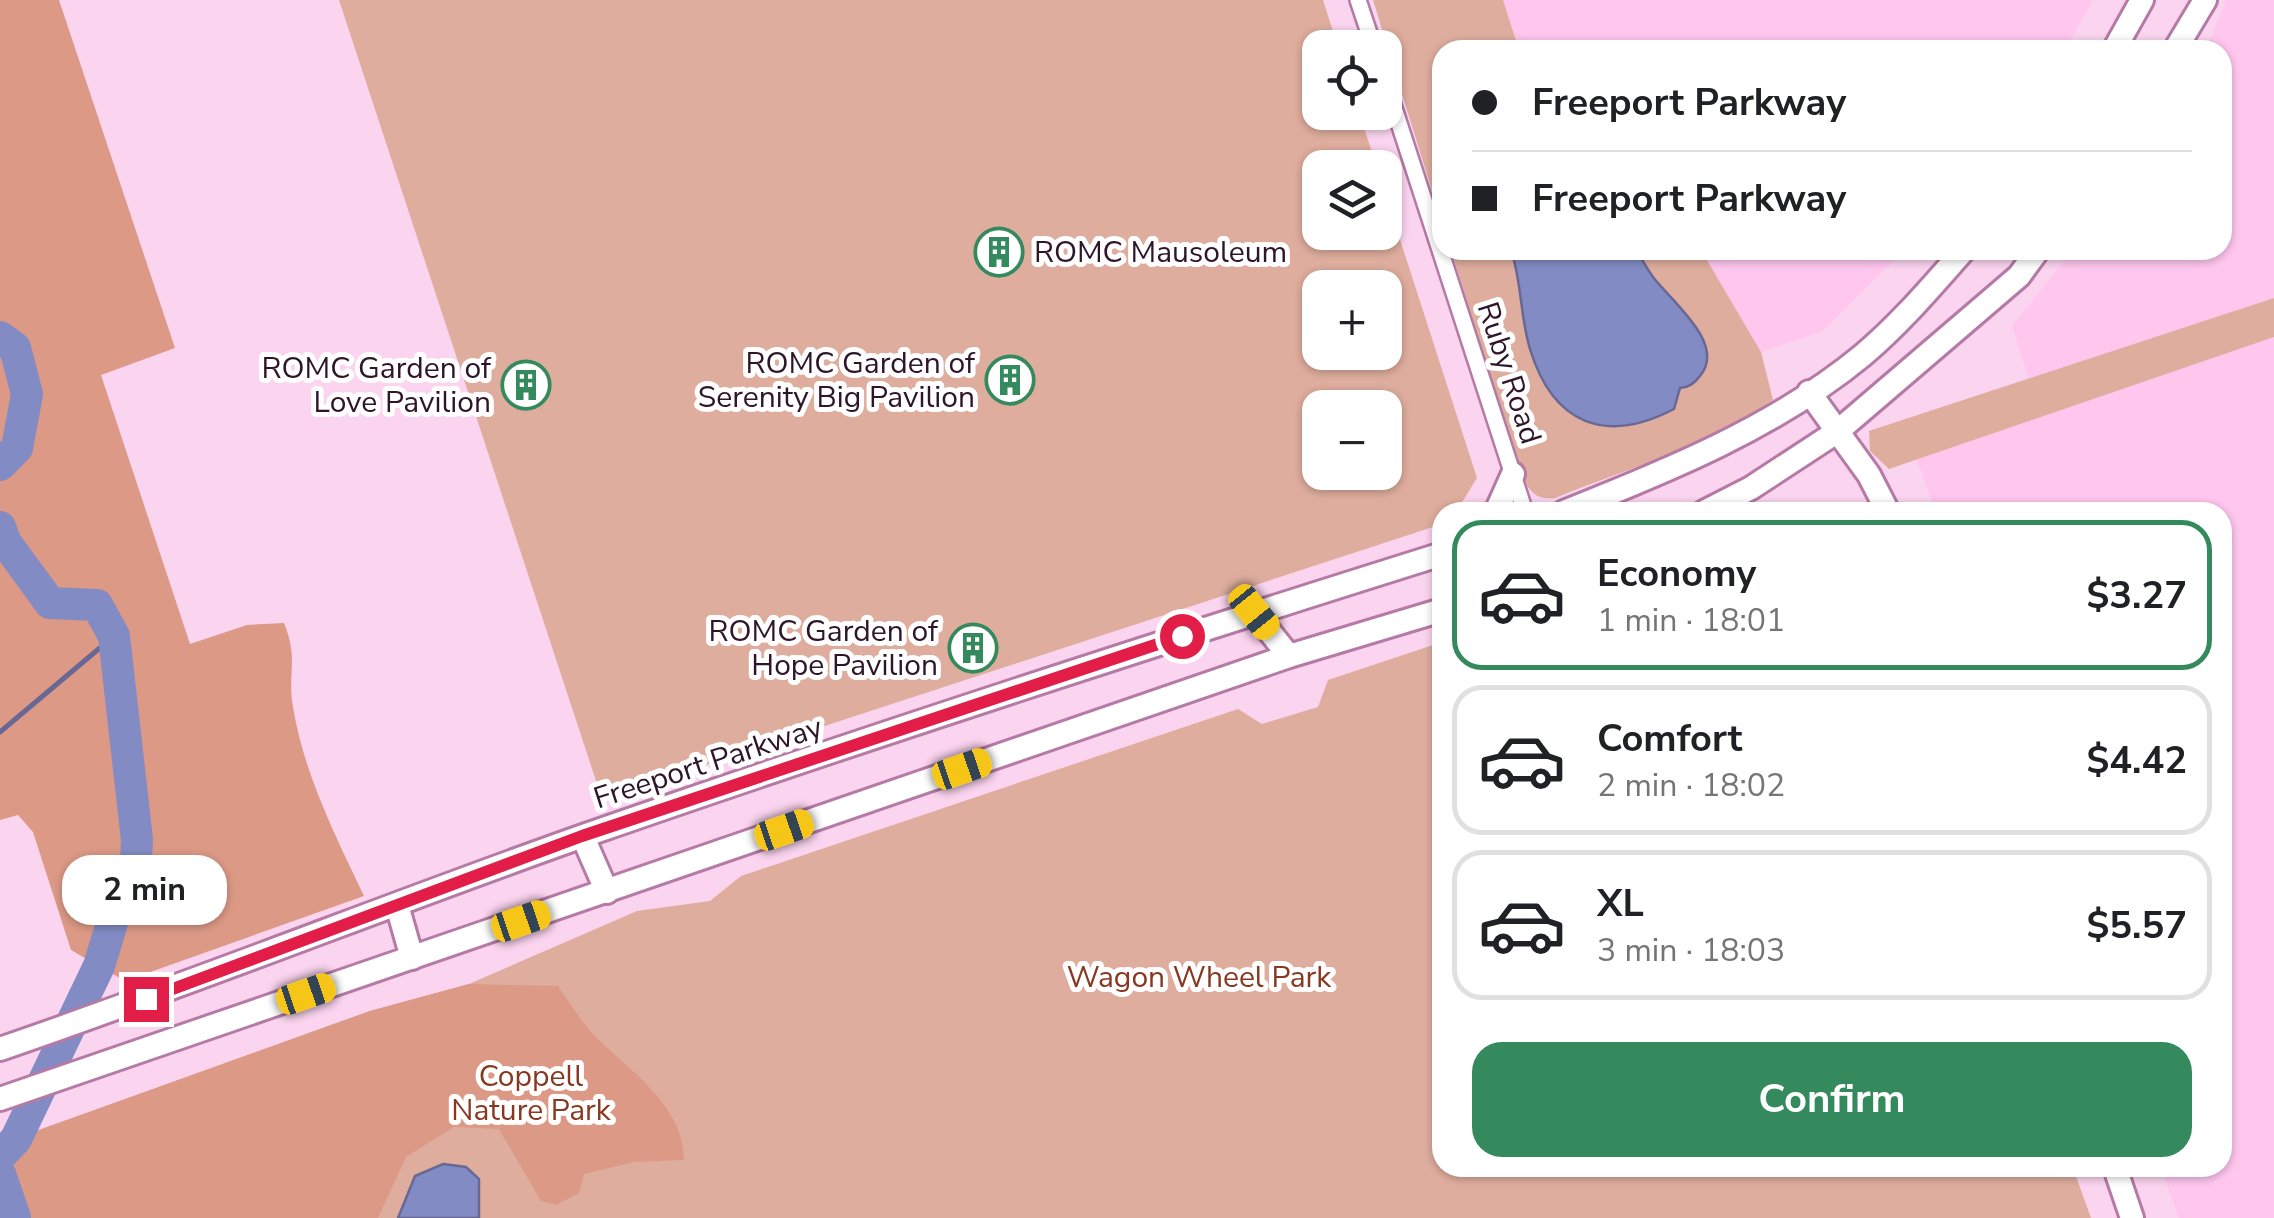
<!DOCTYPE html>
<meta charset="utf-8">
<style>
body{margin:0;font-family:"Nunito Sans",sans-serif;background:#f6f6f6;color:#202124;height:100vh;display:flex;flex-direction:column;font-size:38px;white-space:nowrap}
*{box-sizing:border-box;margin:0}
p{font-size:32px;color:#757577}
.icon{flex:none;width:55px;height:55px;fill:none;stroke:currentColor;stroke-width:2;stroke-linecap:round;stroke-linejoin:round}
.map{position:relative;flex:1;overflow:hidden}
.sheet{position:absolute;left:1432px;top:502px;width:800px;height:675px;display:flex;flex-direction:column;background:#fff;border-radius:30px;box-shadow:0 2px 8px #0004}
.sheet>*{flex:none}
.hud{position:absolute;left:1432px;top:40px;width:800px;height:220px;border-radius:30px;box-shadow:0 2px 8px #0004;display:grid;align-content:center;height:220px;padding:0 40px;background:#fff}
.fabs{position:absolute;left:1302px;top:30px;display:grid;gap:20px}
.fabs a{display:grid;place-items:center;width:100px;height:100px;border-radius:20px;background:#fff;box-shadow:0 2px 8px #0004;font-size:50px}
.end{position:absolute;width:45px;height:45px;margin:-22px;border:12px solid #e11d48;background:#fff;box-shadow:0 0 0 5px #fff}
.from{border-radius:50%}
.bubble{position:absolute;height:70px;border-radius:30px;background:#fff;box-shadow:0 2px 8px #0004;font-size:32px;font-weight:700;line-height:70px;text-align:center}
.car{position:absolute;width:30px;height:60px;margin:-30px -15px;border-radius:12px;box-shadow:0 0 8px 2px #0007;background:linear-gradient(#f5c518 24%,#345 0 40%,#f5c518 0 76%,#345 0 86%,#f5c518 0)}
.hud b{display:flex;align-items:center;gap:35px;height:95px;font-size:38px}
.hud b+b{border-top:2px solid #e0e0e0}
.hud i{width:25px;height:25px;background:#202124}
ul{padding:18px 0 0;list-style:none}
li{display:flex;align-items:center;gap:30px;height:150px;margin:0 20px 15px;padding:0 20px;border:5px solid #e0e0e0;border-radius:30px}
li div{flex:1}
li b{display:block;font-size:38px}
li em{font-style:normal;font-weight:700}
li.current{border-color:#348a5d}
li>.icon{width:90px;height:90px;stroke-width:1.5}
.action{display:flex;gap:20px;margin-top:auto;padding:20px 40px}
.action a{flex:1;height:115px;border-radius:30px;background:#348a5d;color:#fff;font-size:40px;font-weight:700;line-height:115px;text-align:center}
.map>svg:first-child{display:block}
.built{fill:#ffc6ee}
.green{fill:#dead9e;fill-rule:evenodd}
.forest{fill:#dc9986}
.water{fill:#828bc3;stroke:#696894;stroke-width:2.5}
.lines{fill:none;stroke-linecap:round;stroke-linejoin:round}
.stream{stroke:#696894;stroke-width:5}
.river{stroke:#828bc3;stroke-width:32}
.street-casing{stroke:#b57aa5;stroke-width:20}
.secondary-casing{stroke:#b57aa5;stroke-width:28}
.street{stroke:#fff;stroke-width:15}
.secondary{stroke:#fff;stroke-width:22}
.route{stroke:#e11d48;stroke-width:12}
.labels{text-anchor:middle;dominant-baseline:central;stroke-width:10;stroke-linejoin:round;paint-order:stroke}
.poi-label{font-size:30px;fill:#2e1628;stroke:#fff;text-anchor:end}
.street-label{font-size:30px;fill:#2e1628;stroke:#fff}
.park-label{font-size:30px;fill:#883820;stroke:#fff}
</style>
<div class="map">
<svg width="2274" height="1218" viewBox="0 0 2274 1218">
<rect width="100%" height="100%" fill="#fbd4ef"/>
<!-- built -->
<g class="built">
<path d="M1503,0h590l-28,50h-546z"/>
<path d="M2226,0h48v298l-245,81 -17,-53 61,-76h149v-200h-16z"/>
<path d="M1701,250h203l-81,81 -62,21z"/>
<path d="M2274,337v881h-95l-18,-50h61v-656h-286l-20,-54z"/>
</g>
<!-- green -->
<g class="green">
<path d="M339,0h984l15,47 -18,1v64l39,1 18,54 -57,1v64h65v-39l92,285 -21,34h-14v12l-840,275zM1320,288h65v64h-65zM1320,408h65v64h-65z"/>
<path d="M1373,0h130l16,50h-77v173z"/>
<path d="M1451,250h250l60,102 12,48c-66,46 -144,68 -218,98 -19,2 -25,-6 -33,-22z"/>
<path d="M2274,298v39l-385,132 -19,-18 -1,-20z"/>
<path d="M1442,642v526h631l18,50h-2091v-74l370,-133 99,-27 168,-73 73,-10 31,-25 497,-167 24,15 56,-17 10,-27z"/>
</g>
<!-- forest -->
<g class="forest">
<path d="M0,0h59l116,348 -74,27 89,269 57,-19 37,-2c15,37 3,49 9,84 11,67 42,128 71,189l-239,85 -54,-31 -38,-118 -15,-17 -18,5z"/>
<path d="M469,984l89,2c12,17 23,36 38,51 35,35 88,69 88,123l-50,2 -50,12 -5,19 -23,12 -15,-4 -42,-72 -45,-2 -48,30 -28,61h-378v-74l370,-133z"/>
</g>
<!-- water -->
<g class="water">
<path d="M1511,250h125c6,9 11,19 17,27 18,24 74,67 47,99 -6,8 -11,11 -20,12l-6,21c-69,36 -121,15 -144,-60 -10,-32 -8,-67 -19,-99z"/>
<path d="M443,1164l23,3 13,12v39h-81l17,-42z"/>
</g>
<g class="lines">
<!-- stream -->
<path class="stream" d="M0,732l114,-96"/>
<!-- river -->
<g class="river">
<path d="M0,337l15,11 12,46 -10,54 -17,17"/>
<path d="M0,527l6,16 44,60 47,2 17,31 23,204 -2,37 -17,26 -19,63 -83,173 -16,17"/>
<path d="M0,1174l15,44"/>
</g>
<!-- street casing -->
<g class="street-casing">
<g id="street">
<path d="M1358,0l16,48"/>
<path d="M1385,80l140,432"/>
</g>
</g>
<!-- secondary casing -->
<g class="secondary-casing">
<g id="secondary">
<path d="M2114,50l28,-50"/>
<path d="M2175,50l30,-50"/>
<path d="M1809,392l60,83 19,37"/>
<path d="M1496,512l17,-38"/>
<path d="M1564,512c103,-41 212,-85 299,-157 37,-31 68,-68 101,-105"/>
<path d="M1704,512l47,-24 87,-57 181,-155 19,-26"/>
<path d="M1254,612l35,44"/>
<path d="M583,837l24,55"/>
<path d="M397,905l15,53"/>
<path d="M0,1049c196,-67 388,-144 583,-213 285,-99 572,-192 859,-282"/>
<path d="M0,1099l1289,-443 153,-46"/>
<path d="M2115,1168l17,50"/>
</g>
</g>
<!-- street -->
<use href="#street" class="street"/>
<!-- secondary -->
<use href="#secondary" class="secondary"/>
</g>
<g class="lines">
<!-- route -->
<path class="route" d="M146,999l436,-163 600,-200"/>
</g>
<!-- icons -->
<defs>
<g id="building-ring" transform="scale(2.5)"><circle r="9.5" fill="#fff" stroke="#348a5d" stroke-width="1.5"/><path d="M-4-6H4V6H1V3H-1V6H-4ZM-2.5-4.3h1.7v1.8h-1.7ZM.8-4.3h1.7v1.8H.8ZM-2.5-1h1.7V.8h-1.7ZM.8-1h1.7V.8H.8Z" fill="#348a5d"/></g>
</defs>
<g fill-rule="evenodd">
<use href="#building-ring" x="999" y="252"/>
<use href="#building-ring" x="1010" y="380"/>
<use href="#building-ring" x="526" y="385"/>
<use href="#building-ring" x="973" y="648"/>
</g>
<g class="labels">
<!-- poi labels -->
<g class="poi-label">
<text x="1034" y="252" text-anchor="start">ROMC Mausoleum</text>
<text x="975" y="363">ROMC Garden of<tspan x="975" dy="34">Serenity Big Pavilion</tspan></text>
<text x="491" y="368">ROMC Garden of<tspan x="491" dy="34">Love Pavilion</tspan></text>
<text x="938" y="631">ROMC Garden of<tspan x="938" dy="34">Hope Pavilion</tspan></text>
</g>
<!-- street labels -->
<g class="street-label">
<text transform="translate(1509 373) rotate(72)">Ruby Road</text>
<text transform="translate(708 763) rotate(-18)">Freeport Parkway</text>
</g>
<!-- park labels -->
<g class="park-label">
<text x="1199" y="977">Wagon Wheel Park</text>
<text x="531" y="1076">Coppell<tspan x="531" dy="34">Nature Park</tspan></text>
</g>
</g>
</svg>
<div class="fabs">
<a><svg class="icon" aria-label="locate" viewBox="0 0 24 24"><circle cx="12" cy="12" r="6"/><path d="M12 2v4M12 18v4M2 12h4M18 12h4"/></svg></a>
<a><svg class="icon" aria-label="layers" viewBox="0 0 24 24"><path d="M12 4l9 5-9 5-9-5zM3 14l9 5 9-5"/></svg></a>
<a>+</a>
<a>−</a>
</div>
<i class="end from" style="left:1182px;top:636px"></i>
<i class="end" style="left:146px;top:999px"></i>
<div class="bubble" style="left:62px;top:855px;width:165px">2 min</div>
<i class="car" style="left:1254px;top:612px;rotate:141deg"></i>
<i class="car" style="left:962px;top:769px;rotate:71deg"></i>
<i class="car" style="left:784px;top:830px;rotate:71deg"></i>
<i class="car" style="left:521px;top:921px;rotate:71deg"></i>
<i class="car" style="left:306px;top:994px;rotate:71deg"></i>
<div class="hud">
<b><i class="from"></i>Freeport Parkway</b>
<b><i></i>Freeport Parkway</b>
</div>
<section class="sheet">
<ul>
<li class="current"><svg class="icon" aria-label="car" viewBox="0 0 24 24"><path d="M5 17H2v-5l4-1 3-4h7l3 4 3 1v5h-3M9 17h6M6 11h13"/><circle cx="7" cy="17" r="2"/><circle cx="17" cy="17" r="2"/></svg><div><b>Economy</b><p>1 min · 18:01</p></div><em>$3.27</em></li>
<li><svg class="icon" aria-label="car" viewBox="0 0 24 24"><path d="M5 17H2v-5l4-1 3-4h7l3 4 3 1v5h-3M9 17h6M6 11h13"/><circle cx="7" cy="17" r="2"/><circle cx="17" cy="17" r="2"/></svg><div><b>Comfort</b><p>2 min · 18:02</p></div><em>$4.42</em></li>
<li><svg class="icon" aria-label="car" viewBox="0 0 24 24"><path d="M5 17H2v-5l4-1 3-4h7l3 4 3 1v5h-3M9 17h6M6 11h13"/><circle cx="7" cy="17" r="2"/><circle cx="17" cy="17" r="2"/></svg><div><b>XL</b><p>3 min · 18:03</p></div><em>$5.57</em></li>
</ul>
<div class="action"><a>Confirm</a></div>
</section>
</div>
